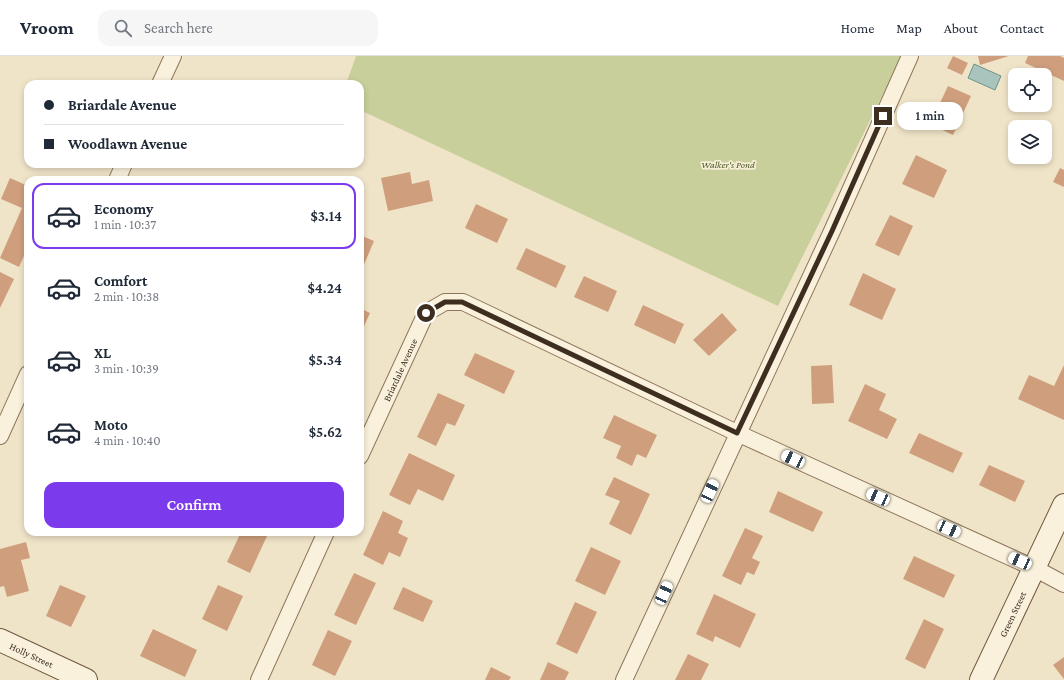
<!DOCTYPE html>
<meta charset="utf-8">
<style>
body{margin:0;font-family:"Crimson Pro",serif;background:#f6f6f7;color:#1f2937;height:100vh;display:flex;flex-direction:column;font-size:15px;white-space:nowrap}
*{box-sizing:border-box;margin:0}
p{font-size:13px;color:#747a83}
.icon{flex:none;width:22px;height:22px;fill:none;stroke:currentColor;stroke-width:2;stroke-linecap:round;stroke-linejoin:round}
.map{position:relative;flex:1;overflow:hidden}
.drawer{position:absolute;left:24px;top:120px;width:340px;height:360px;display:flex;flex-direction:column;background:#fff;border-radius:12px;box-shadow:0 2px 6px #0003}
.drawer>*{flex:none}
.guide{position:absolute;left:24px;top:24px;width:340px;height:88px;border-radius:12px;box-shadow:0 2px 6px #0003;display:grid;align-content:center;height:88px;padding:0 20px;background:#fff}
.fabs{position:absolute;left:1008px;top:12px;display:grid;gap:8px}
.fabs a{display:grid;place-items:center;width:44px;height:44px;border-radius:8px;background:#fff;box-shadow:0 2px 6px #0003;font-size:20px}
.end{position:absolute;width:18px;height:18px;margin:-9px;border:5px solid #3d2e20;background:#fff;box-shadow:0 0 0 2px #fff}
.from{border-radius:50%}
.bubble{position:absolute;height:28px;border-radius:12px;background:#fff;box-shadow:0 2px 6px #0003;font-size:13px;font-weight:600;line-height:28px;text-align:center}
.car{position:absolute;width:12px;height:24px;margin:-12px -6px;border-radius:5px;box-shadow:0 0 3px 1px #0007;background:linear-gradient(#fff 24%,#345 0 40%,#fff 0 76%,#345 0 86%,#fff 0)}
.guide b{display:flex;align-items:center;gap:14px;height:38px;font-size:15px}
.guide b+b{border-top:1px solid #e0e1e3}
.guide i{width:10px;height:10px;background:#1f2937}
ul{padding:7px 0 0;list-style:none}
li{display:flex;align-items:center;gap:12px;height:66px;margin:0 8px 6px;padding:0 12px;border:2px solid transparent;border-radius:12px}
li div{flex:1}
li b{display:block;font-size:15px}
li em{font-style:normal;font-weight:600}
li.selected{border-color:#7c3aed}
li>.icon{width:36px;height:36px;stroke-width:1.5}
.action{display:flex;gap:8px;margin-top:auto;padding:8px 20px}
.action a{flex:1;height:46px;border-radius:12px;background:#7c3aed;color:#fff;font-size:16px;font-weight:600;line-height:46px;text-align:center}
header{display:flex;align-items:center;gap:24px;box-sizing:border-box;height:56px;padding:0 20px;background:#fff;border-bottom:1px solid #e0e1e3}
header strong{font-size:19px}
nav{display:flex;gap:22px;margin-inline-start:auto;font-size:14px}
.search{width:280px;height:36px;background:#f6f6f7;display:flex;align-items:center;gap:10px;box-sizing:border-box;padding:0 14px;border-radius:12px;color:#747a83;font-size:15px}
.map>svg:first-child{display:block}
.green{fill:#c9cf9b}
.water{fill:#a9c4bc;stroke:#6f938a}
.building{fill:#cf9f7d}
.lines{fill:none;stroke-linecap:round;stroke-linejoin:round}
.street-casing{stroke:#8d765c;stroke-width:18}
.secondary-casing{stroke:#6f573f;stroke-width:24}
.street{stroke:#faf1dc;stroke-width:16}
.secondary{stroke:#faf1dc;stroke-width:22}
.route{stroke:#3d2e20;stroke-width:5}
.labels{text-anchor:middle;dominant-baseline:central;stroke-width:3.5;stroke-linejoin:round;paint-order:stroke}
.park-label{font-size:10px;font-style:italic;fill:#4d5a26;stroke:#f7eed8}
.street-label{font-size:10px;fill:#3d2e20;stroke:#f7eed8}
</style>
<header>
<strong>Vroom</strong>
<div class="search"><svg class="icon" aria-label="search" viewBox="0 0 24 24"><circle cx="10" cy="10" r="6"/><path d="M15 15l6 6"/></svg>Search here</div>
<nav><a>Home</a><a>Map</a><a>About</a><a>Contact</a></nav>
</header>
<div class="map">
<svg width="1064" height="624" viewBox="0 0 1064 624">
<rect width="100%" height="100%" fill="#f0e4c8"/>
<!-- green -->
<path class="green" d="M356,0h546l-124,250 -418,-196v-26h-14z"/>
<!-- water -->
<path class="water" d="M974,8l27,12 -6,14 -27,-12z"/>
<!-- building -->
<g class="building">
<path d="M953,0l15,7 -6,12 -15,-7z"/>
<path d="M978,0h31l-29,9z"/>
<path d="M1028,0h32l4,2v23l-39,-18z"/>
<path d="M948,30l23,10 -18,39 -23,-11z"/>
<path d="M916,99l31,15 -13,28 -32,-14z"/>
<path d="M1060,112l4,2v17l-11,-5z"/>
<path d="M410,116l2,12 17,-4 4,21 -45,10 -7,-33z"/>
<path d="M10,122l18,8v61l-9,20 -19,-9 22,-50 -21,-9z"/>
<path d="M476,148l32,15 -11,24 -32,-15z"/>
<path d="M890,159l23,11 -14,30 -24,-11z"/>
<path d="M360,179l14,6 -14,33z"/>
<path d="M526,192l40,18 -10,22 -40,-19z"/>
<path d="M0,216l14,7 -14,29z"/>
<path d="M863,217l33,16 -14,31 -33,-15z"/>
<path d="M584,220l33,15 -9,21 -34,-15z"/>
<path d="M643,249l41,19 -9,20 -41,-19z"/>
<path d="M360,252l10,5 -10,22z"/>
<path d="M722,257l15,17 -28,26 -16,-16z"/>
<path d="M475,297l40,18 -11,23 -40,-19z"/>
<path d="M832,309l2,38 -22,1 -1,-38z"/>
<path d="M1064,309v55l-46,-21 11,-24 25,11z"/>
<path d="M865,328l21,10 -7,16 18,9 -10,20 -39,-18z"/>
<path d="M438,337l27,12 -10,21 -8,-3 -11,23 -19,-9z"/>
<path d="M614,359l43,20 -11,23 -9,-4 -5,12 -16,-8 5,-12 -18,-8z"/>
<path d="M919,377l44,20 -10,20 -44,-20z"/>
<path d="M409,397l46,22 -12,26 -25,-12 -8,16 -21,-10z"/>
<path d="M989,409l36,16 -10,21 -36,-17z"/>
<path d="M614,421l36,17 -19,41 -22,-11 11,-23 -15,-6z"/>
<path d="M778,435l45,21 -10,20 -44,-20z"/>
<path d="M383,455l20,10 -5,12 10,5 -8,19 -11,-5 -6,13 -20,-10z"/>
<path d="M745,472l18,8 -11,22 8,4 -6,13 -7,-3 -6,13 -19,-9z"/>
<path d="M241,476h17l9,4 -17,37 -23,-11z"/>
<path d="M26,486l4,16 -9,2 8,31 -22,6 -3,-11 -4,1v-38z"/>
<path d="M591,491l30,14 -16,34 -30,-14z"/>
<path d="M914,500l41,19 -11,23 -41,-19z"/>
<path d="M354,517l22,10 -20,42 -22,-10z"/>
<path d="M60,529l26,11 -15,31 -25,-11z"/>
<path d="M218,529l25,11 -16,35 -25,-12z"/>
<path d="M403,531l30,14 -10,21 -30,-13z"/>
<path d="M714,538l42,20 -16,34 -25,-12 -2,6 -17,-8z"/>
<path d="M575,546l22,10 -20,42 -21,-10z"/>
<path d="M924,563l20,10 -19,40 -20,-10z"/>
<path d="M153,573l44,21 -12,27 -45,-21z"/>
<path d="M328,574l24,11 -17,35 -23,-11z"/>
<path d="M688,598l21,10 -8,16h-26z"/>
<path d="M1064,601v22l-11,-14z"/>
<path d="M548,606l21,10 -4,8h-25z"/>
<path d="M491,611l20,10 -2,3h-24z"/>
</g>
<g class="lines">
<!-- street casing -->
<g class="street-casing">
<g id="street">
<path d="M160,28l13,-28"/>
<path d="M117,124l7,-16"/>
<path d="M0,380l28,-62"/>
<path id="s1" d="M360,400l66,-143 19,-11h18l274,131 297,135 30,16"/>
<path d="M259,624l67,-148"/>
<path d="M624,624l208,-449 78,-175"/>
</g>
</g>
<!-- secondary casing -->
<g class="secondary-casing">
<g id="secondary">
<path id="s2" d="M0,584l86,40"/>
<path id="s3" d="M981,624l83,-175"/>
</g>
</g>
<!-- street -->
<use href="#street" class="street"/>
<!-- secondary -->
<use href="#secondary" class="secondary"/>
</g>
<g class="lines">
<!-- route -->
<path class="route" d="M426,257l19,-11h17l275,131 95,-202 51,-115"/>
</g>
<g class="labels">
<!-- park labels -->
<g class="park-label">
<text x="728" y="108">Walker's Pond</text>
</g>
<!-- street labels -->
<g class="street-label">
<text stroke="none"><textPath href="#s1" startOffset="95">Briardale Avenue</textPath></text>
<text stroke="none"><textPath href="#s3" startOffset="73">Green Street</textPath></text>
<text stroke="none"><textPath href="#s2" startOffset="35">Holly Street</textPath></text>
</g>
</g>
</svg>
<div class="fabs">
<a><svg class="icon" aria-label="locate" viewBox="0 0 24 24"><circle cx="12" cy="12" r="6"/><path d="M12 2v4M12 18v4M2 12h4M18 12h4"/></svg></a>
<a><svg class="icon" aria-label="layers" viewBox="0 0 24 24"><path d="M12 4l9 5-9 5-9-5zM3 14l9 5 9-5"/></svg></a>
</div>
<i class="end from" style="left:426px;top:257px"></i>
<i class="end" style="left:883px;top:60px"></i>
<div class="bubble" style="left:897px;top:46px;width:66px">1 min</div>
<i class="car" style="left:793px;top:403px;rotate:295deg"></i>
<i class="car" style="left:710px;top:435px;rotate:25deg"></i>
<i class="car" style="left:878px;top:441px;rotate:294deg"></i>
<i class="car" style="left:949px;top:473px;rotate:114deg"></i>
<i class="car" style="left:1020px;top:505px;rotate:294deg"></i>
<i class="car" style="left:664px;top:537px;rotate:24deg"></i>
<div class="guide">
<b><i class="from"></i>Briardale Avenue</b>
<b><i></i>Woodlawn Avenue</b>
</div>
<section class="drawer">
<ul>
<li class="selected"><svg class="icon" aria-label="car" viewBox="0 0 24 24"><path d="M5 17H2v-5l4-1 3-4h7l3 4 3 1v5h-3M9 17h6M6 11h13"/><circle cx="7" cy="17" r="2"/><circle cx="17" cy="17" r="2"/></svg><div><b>Economy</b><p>1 min · 10:37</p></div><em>$3.14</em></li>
<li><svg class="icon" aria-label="car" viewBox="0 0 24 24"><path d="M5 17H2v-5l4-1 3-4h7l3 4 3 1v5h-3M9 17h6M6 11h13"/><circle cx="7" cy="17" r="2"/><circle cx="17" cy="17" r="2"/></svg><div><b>Comfort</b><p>2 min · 10:38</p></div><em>$4.24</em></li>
<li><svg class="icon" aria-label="car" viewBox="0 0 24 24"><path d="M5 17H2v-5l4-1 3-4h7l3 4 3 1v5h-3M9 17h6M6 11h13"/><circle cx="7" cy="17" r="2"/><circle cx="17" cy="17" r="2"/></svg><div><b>XL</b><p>3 min · 10:39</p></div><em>$5.34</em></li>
<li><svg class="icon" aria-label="car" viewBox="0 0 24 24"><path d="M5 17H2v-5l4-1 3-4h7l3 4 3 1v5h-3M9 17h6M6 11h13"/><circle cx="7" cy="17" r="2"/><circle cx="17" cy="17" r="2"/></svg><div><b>Moto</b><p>4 min · 10:40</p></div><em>$5.62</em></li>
</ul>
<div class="action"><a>Confirm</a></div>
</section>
</div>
